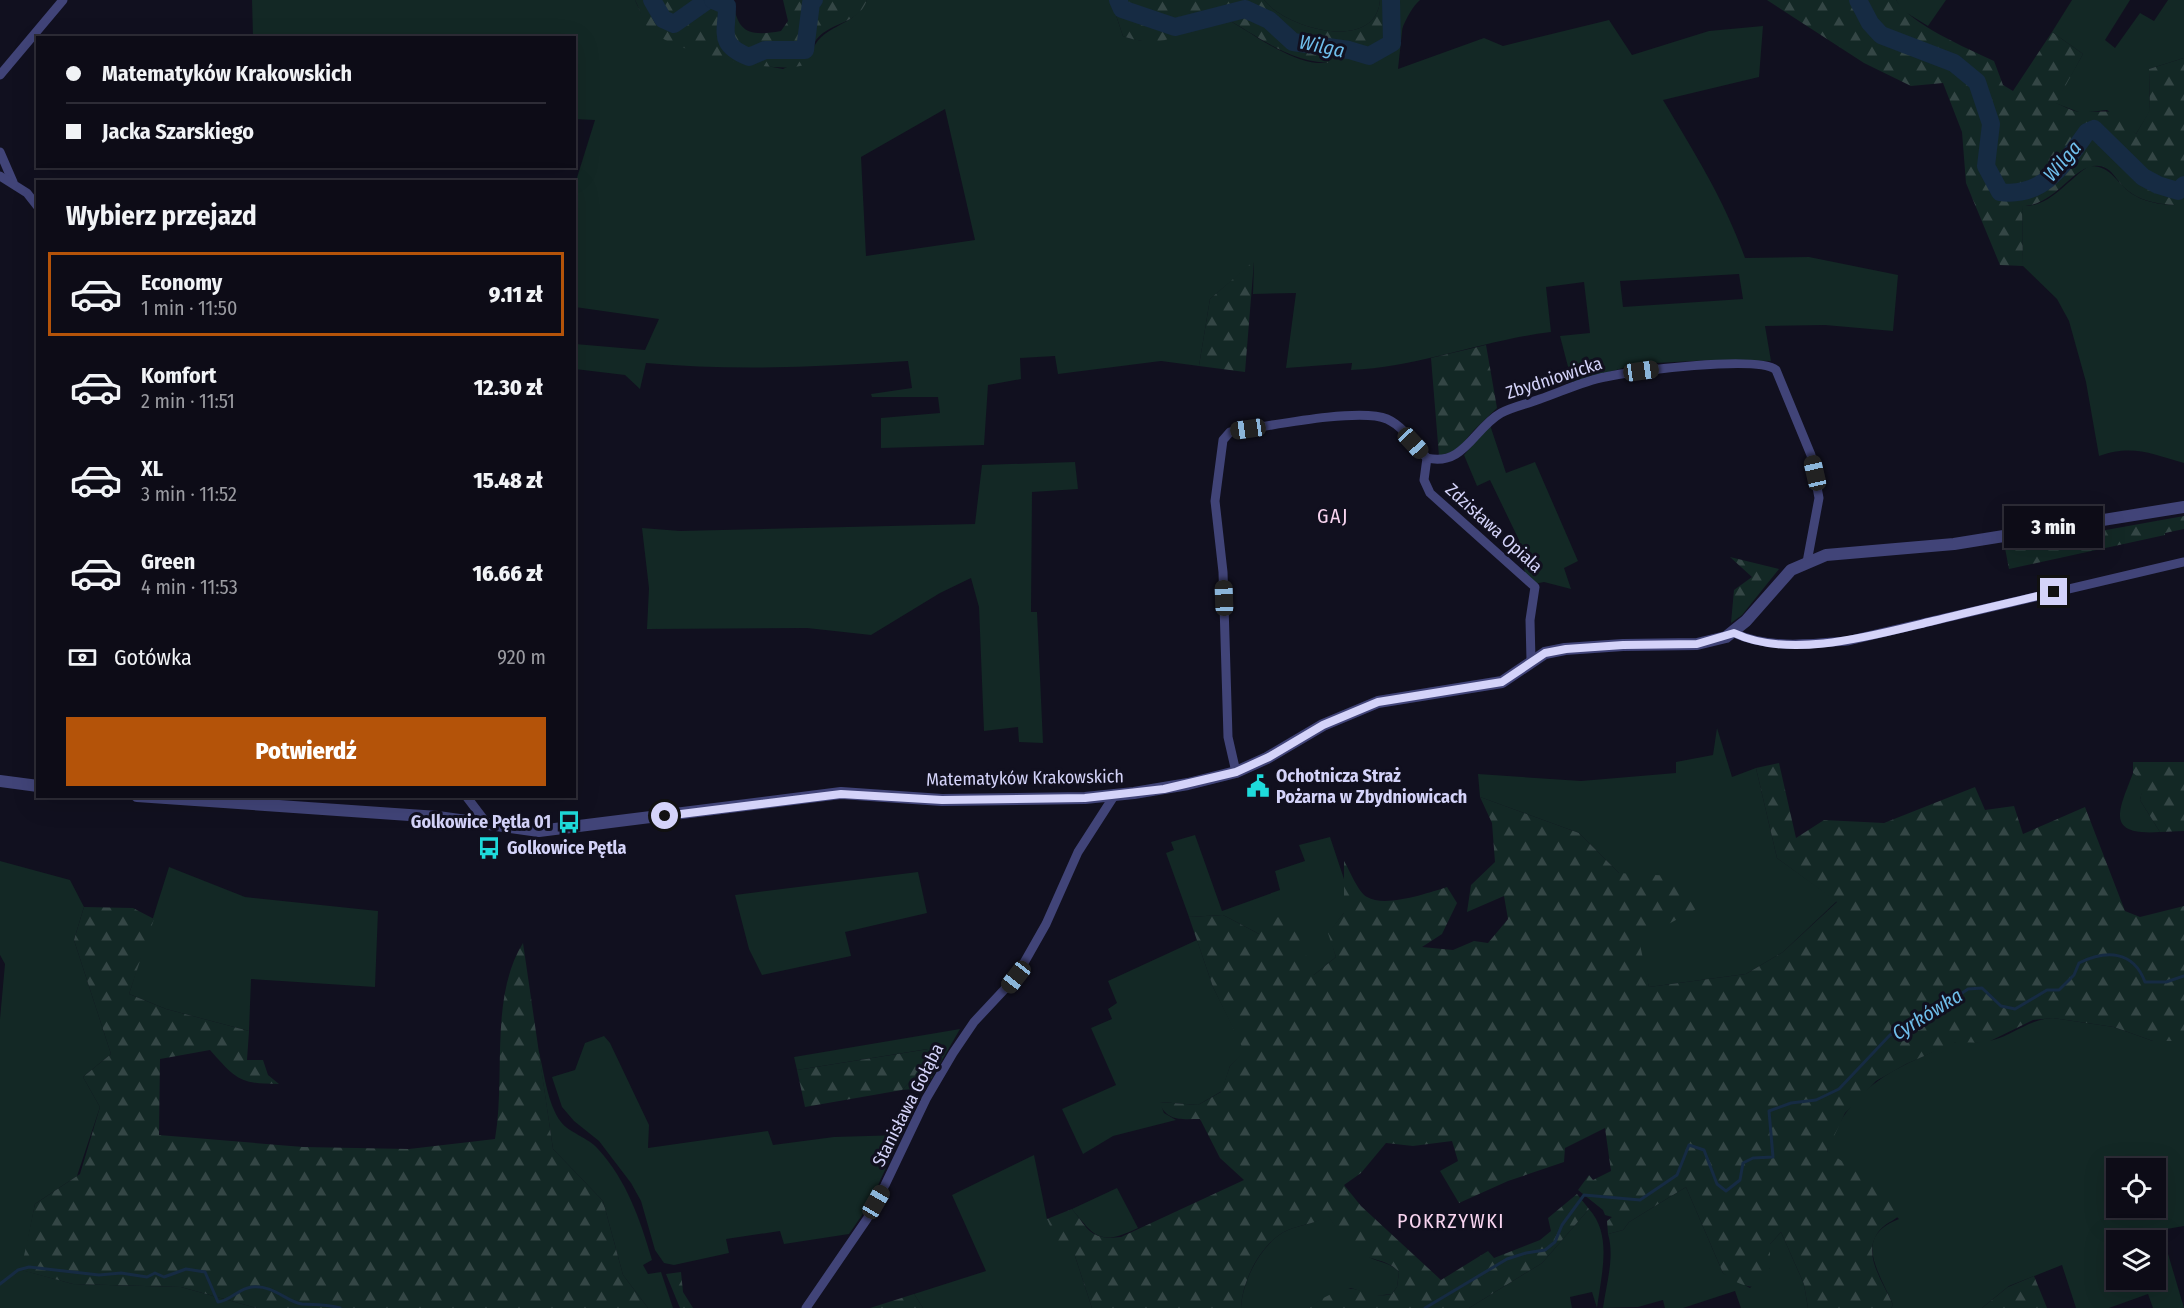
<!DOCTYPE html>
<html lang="pl">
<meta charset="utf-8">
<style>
body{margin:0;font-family:"Fira Sans Condensed",sans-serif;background:#1b1a24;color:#f1f3f6;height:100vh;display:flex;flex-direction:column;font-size:22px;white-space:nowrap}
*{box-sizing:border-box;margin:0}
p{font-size:20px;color:#9a9ba1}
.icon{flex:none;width:33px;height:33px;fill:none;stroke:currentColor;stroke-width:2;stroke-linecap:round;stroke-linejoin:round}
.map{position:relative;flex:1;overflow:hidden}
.details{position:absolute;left:36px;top:180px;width:540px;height:618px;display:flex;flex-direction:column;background:#0d0c17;border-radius:0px;box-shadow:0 6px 24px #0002,0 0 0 2px #2d2c36}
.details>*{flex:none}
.banner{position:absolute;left:36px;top:36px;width:540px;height:132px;border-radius:0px;box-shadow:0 6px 24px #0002,0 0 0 2px #2d2c36;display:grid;align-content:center;height:132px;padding:0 30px;background:#0d0c17}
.controls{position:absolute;left:2106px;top:1158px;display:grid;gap:12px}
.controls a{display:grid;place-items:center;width:60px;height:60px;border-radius:0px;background:#0d0c17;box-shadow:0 6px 24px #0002,0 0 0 2px #2d2c36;font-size:30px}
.end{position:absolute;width:27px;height:27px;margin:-14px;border:8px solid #d4d3f9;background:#111;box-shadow:0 0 0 3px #111}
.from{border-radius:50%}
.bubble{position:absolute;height:42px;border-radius:0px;background:#0d0c17;box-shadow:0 6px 24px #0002,0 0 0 2px #2d2c36;font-size:20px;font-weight:800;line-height:42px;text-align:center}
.car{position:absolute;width:18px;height:36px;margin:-18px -9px;border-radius:8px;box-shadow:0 0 4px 2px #0007;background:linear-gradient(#222 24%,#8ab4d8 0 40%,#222 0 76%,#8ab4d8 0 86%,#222 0)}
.banner b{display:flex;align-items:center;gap:21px;height:57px;font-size:22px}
.banner b+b{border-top:2px solid #2d2c36}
.banner i{width:15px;height:15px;background:#f1f3f6}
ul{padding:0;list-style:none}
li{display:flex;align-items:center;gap:18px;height:84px;margin:0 12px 9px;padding:0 18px;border:3px solid transparent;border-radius:0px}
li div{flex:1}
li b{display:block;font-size:22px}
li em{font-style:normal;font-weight:800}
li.active{border-color:#b45309}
li>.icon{width:54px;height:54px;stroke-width:1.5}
h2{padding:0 30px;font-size:27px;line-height:72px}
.pay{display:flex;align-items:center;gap:15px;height:66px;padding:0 30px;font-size:22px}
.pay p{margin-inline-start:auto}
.action{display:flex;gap:12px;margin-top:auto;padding:12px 30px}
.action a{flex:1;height:69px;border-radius:0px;background:#b45309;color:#fff;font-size:24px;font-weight:800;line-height:69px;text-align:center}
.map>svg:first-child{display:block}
.green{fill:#132825;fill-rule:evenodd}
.forest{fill:url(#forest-firs)}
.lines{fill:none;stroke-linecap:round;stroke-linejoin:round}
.stream{stroke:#162b43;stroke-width:3}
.river{stroke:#162b43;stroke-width:18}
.minor{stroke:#414478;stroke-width:9}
.tertiary{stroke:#414478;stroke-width:12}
.route{stroke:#d4d3f9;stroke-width:8}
.labels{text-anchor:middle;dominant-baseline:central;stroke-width:6;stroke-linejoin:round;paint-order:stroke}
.street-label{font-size:18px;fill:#d4d3f9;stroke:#11101f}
.poi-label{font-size:18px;font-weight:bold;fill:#d4d3f9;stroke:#11101f;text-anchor:start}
.water-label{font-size:20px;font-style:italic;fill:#6fbeeb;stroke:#11101f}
.neighbourhood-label{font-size:20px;letter-spacing:1.5px;fill:#f9d5f0;stroke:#11101f}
</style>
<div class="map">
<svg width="2184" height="1308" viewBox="0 0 2184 1308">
<defs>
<pattern id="forest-firs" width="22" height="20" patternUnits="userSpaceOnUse" patternTransform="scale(1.5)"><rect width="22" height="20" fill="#132825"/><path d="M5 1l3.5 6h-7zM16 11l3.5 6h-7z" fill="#344645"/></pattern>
</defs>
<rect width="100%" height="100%" fill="#11101f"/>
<!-- green -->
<g class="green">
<path d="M252,0h383l9,20 112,44 27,5 28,-14c8,-32 43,-26 56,-55h244l12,36c37,15 66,-7 99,-20 27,15 66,45 95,47 22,1 47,-7 69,-10l17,-30 -5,46 86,-31 19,8 106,-26 23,35 77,-24 54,-5 -4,51 -96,23c31,52 62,101 82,158l64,-1 89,18 -5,56 -68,-6 -60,1 6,35 -59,-1 -74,4 -66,18 -12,-46 30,-3 -6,-51 -38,5 5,45c-67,8 -131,35 -200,38l1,-7 -66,5 10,-75 -43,1 1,-32 -44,37 -11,67 -38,-5 -103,13 -3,-18 -35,2 1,21 -33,6 -4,60 -103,3v-30l59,-5 -2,-16h-66l-1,-3 41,-6 -4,-27c-88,6 -174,10 -262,2l-6,26 -15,-14 -50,-6v-25l70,6 14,-31 -84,-12v-123l20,-64 -20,-1 -1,-81 -321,-1zM945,109l30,131 -109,16 -5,-99zM1739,274l4,25 -120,8 -3,-26z"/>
<path d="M1264,0h116c-4,54 -95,28 -116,0z"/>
<path d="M1896,0h50l-18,26 -26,-16z"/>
<path d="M2072,0h58l-25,40 10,8 25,-35 14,8 14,-21h16v58l-35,11 1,42 -14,23 -29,-24 -26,3 -26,-10 28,-49 -31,-22z"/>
<path d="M2089,166c23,-1 27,18 45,29 14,9 33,10 50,10v258c-32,-9 -52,-19 -85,-7l-13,-74 -17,-61 -12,-22 -34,-33 -1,-60c29,1 45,-26 67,-40z"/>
<path d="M1490,425l16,48 29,-11 43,99 -14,7 7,21 -27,-7 -10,2 -9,-11 -6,-33 -29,-60 -13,6 -13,-31z"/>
<path d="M1075,462l3,27 -46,3 -1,120h6l6,131 -24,-1 -1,-15 -34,4 -5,-124 -8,-29 -31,15 -69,42 -64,-7 -160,1 2,-41 -7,-60 38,3 295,-7 7,-59z"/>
<path d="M1717,728l15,49 24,-9 21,90 60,43 -54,51 -37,22 -97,13 -30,-114 -40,-40 -99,-36 -2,-23 103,7 95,-8v-11l37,-7z"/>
<path d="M2133,773l12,9 -5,18 20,32c-56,4 -41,-22 -27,-59z"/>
<path d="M1195,835l27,76 58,-21 -5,-19 30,-10 -6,-16 31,-8 14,42v34l-15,20 7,24 -22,18 -55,-41 -36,-19 -34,2 -23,-64 8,-3 -3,-8z"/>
<path d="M0,861l70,19 14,27 -10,33 37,114 -28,23 17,30 -23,69 -42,28 -13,66 51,14 108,3 76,21h-257v-289l5,-55 -5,-9z"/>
<path d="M169,867l76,30 133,14 -3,76 -124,-8 -2,52 -83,-22 -37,-15z"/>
<path d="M918,872l9,41 -82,19 6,24 -89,19 -13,-26 -14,-54z"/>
<path d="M1197,940l16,47 32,64 -15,15 -8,25 -24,14 -38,-3 4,11 12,7 -63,16 -30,18 -21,-45 54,-24 -25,-57 21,-9 -4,-10 9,-6 -9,-22z"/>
<path d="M2053,1018l61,9 39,14h31v185l-23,4 23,78h-31l-5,-14 -39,14h-33l-14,-43 -53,21 -27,22h-91l2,-3c-13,-32 -42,-68 6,-86l-72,-68c18,-52 50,-75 99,-96 9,-4 21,-12 30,-13 13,-1 23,2 37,-2 22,-6 36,-21 60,-22zM2116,1168h40v40h-40zM2116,1240h40v40h-40z"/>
<path d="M960,1029l-34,59 -24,2 12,-13 14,-28 -131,21 -3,-13z"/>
<path d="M604,1036l6,7 39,82 -1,23 120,-17 5,14 61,-8 67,-2 -32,70 -20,29 -65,10 -4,-13 -54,8 3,14 -55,12 -10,-2 -9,-13 -14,-49 -10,-18 -32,-42 -25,-20 -12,-14 -10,-30 23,-7 10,-27z"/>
<path d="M538,1048c6,22 9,56 23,74 7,10 28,16 37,27 29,32 42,70 54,111l-9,5 5,9 13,-2 12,36h-25l-25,-33 -20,-74 -50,-52z"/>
<path d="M1034,1155l13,64 28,37 17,52h-169l-9,-14 72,-23 -34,-76z"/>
<path d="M1686,1187l37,86 27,15 20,-20v-24l11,-12 23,52 4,24h-67l-6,-17 -52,17h-18l-2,-8 -25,7 -35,1c3,-23 12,-51 5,-74l15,-4 6,-8z"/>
<path d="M1117,1188l21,40c-37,18 -43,10 -66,-19z"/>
<path d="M1589,1209c24,26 12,67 8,99l-5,-16 -22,5 2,11h-103l73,-45z"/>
<path d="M1328,1215c11,18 23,31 41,42 11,6 21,5 30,15l-2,15 -5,7 -17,2 -24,-8 -32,13 -10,7h-68c1,-27 21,-67 47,-78 14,-6 28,-6 40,-15z"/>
</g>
<!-- forest -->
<g class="forest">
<path d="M635,0h98c4,32 15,37 48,31l7,-10 -5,-21h84c-9,26 -40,21 -53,43 -4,7 -5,15 -10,22 -28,10 -134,-13 -155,-36 -7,-7 -9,-20 -14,-29z"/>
<path d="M1111,0h153c21,28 112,54 116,0h40c-16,14 -19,41 -35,54 -9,6 -21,6 -31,8 -58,7 -84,-19 -132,-46 -36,14 -58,36 -99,20z"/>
<path d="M1767,0h129c15,25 71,48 98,61l9,24 10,6 39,-59 31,22 -27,49c7,3 19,10 27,9 34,0 29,-6 53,22l14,-24 -1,-41 35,-11v147c-20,0 -42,-2 -58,-16 -9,-7 -14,-22 -27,-23 -26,-3 -42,40 -77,40l1,60 -23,-1 -34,-82 -4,-51 -19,-49 -32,3 -47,-23z"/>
<path d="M1254,261l-9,111 -46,-6 11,-67z"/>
<path d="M1486,345l11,63 -23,22 -17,20 -18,6 -8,-98z"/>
<path d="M2184,516v13l-19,4v2l-156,34 -4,-21z"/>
<path d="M1730,557l49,12 -37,46 -11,8 3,-33 18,-13z"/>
<path d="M2133,762h51v69l-24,1 -20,-32 4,-18 -11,-9z"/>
<path d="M1779,763l17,75 28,-18 60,3 91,-36 10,23 29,-4 9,28 62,-27 40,104 15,6 44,-11v135h-31l-39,-14 -61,-9 -20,2 -47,23 -30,-1 -50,22 -30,17 -31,32 -18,38 73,49 4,10c-7,11 -17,11 -25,21 -18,23 4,50 14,74l-2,3h-83l-4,-24 -23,-52 -11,12v24l-10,18c-14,3 -25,-4 -37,-13l-37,-86 -57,35 -6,8 -15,4 -1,-13 5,-4 -7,-2 -2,-5 -25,-20 11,-15 4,5 18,-9 -6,-43 -40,20 -1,14 -56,19 -49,22 -19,-32 18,-10 -6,-20 -39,5 -27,-3 -25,30 -17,12 17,21 80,74 47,-29 6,7 46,-18 11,-9 -3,-13 29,-24 12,15 -47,54 -73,45h-160c9,-8 32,-21 45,-19 14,3 23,9 38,5l5,-7 2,-15c-11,-13 -28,-11 -42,-20 -14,-8 -20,-24 -29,-36 -12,8 -26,8 -40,14 -26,11 -46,50 -47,78h-149l-17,-52 -15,-8 -13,-29 25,-10c16,20 19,32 49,28l123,-57 -24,-22 -20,-39c-19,0 -33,3 -41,-17l39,3 23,-13 9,-26 14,-15 -31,-64 -24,-70 34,-2 36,19 15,-17 17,1 23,57 22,-18 -8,-24 16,-20v-52c6,10 14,31 23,36 18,11 61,-4 80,-10l10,16 -15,31 -20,13 31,3 21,-9 14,2 20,-24 -4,-23 -37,16 4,-27 24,-23 -3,-39 -12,-26 99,36 40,40 54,3 25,32 -59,32 10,47 97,-13 37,-22 54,-50 -60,-44 -21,-90z"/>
<path d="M84,907l49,1 21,11 -25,75 37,15 83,22 -2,29h16l5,15 11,9c-40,0 -43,-5 -69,-34l-50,9 -1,76 144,12 106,2 86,-10c11,-62 -6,-141 28,-196l30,206 50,52 20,74 25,33h-391l-76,-21 -108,-3 -52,-14 14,-66 45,-30 20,-67 -17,-30 28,-23 -37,-114z"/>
<path d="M929,1049l-15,28 -12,13 -97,17 -8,-37z"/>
<path d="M681,1272l2,20 10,16h-13l-14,-34z"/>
<path d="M2034,1276l13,32h-65l26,-21z"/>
<path d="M914,1294l9,14h-53z"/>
</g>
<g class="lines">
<!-- stream -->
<g class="stream">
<path d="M0,1284l18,-14 11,-3 70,8 22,-2 26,4 8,-4 9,4 22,-8 19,3 13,30c12,-1 21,-14 34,-15 23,-2 34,15 50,17 13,1 25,0 38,4"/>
<path d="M1425,1308l82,-49 19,-6 19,-3 10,-8 7,-17 22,-30 56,5 37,-25 12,-30 15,5 13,34 9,7 14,-11 3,-17 10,-5 20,-1 -4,-46 22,-8 25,-3 23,-11 51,-54 30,-13 48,-33 14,-1 19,18 14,3 32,-19h12l15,-15 5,-12c27,-13 54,-13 66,19h21l18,-6"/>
</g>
<!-- river -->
<g class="river">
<path d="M652,0l11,19 11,5 34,-24"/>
<path d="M713,0l14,6c0,27 -10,38 22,51l16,-7h40l6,-47 3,-3"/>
<path d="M1118,0l4,9 53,18 70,-18 24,11 24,22 56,8 20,6 23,-13 -1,-43"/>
<path d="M1858,0l12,23 11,12 73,28 23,19 14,42 -5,42 14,26c44,6 64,-28 87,-60l7,-3 49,48 15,8 20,6 6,-6"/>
</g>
<!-- minor -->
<g class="minor">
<path d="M0,75l63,-75"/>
<path d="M0,152l13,30"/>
<path d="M0,176l27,17 11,14"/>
<path d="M1427,458l-3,22 6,13 105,94 -5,33 1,40"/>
<path d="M1734,633c34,16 77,11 113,8l337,-79"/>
<path d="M1236,772l-8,-35 -5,-165 -8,-71 8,-61 7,-8c34,-5 129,-25 157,-13 16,7 29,27 40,39 37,9 47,-30 74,-45 11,-6 26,-9 39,-14 21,-7 43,-18 65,-22 27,-6 153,-22 171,-7l35,85 8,43 -12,64"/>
<path d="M466,796l22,29"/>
<path d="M806,1308l61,-89 18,-34 41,-86 27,-46 21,-31 42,-45 30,-53 32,-72 36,-56"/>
</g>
<!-- tertiary -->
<g class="tertiary">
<path d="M0,781l38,5"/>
<path d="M137,796l301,21 101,14 302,-38 101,7 143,-2 49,-5 54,-9 48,-12 31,-14 56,-33 55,-23 124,-20 43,-29 20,-4 58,-4 74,-1 29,-7 20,-16 45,-51 35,-15 128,-11 230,-37"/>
</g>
</g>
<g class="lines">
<!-- route -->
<path class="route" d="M665,816l176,-22 101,6 143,-2 79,-9 72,-17 33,-15 54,-32 55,-23 124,-20 43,-29 21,-4 57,-4 74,-1 37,-11c56,27 141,2 199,-12 40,-10 80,-19 121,-29"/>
</g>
<!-- icons -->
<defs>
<g id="civic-bare" transform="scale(1.8)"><path d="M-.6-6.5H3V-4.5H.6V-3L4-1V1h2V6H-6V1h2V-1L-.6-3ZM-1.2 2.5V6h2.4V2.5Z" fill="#1edadb" stroke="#11101f" stroke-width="2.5" paint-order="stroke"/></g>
<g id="bus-bare" transform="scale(1.8)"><path d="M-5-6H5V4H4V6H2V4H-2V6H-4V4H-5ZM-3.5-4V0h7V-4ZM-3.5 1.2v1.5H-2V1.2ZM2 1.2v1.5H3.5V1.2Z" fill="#1edadb" stroke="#11101f" stroke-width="2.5" paint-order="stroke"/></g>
</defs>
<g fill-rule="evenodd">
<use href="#civic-bare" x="1258" y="786"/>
<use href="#bus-bare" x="569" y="822"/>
<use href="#bus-bare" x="489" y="848"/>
</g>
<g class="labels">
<!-- street labels -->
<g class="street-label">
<text transform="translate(1554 378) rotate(-18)">Zbydniowicka</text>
<text transform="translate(1494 528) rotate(42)">Zdzisława Opiala</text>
<text transform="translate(1025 778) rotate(-1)">Matematyków Krakowskich</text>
<text transform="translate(908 1105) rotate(-63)">Stanisława Gołąba</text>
</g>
<!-- poi labels -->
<g class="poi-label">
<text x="1276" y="776">Ochotnicza Straż<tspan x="1276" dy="21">Pożarna w Zbydniowicach</tspan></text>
<text x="551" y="822" text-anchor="end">Golkowice Pętla 01</text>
<text x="507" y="848">Golkowice Pętla</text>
</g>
<!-- water labels -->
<g class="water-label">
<text transform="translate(1322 46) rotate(12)">Wilga</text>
<text transform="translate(2062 161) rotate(-49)">Wilga</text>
<text transform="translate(1927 1014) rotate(-32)">Cyrkówka</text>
</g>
<!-- neighbourhood labels -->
<g class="neighbourhood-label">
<text x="1333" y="516">GAJ</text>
<text x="1451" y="1221">POKRZYWKI</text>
</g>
</g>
</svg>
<div class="controls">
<a><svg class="icon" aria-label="locate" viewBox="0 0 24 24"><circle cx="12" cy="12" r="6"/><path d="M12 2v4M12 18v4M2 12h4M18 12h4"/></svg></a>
<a><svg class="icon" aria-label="layers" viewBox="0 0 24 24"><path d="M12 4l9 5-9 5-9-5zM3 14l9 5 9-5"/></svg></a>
</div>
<i class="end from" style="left:665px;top:816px"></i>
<i class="end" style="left:2054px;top:592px"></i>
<div class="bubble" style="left:2004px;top:506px;width:99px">3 min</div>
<i class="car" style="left:1641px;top:371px;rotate:82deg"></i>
<i class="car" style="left:1248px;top:429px;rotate:262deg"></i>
<i class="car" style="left:1413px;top:443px;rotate:137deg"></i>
<i class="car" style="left:1815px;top:473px;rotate:347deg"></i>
<i class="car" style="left:1224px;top:598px;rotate:358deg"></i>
<i class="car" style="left:1016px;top:977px;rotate:218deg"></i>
<i class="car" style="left:876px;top:1202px;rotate:30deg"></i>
<div class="banner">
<b><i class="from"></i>Matematyków Krakowskich</b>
<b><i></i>Jacka Szarskiego</b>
</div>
<section class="details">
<h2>Wybierz przejazd</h2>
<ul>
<li class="active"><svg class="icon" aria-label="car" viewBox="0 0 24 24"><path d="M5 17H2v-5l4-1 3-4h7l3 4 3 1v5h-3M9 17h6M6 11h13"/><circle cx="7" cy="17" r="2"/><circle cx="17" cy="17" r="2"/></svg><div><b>Economy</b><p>1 min · 11:50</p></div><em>9.11 zł</em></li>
<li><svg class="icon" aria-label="car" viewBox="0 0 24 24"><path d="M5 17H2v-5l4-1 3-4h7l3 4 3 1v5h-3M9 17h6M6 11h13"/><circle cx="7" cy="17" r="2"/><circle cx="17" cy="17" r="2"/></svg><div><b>Komfort</b><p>2 min · 11:51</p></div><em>12.30 zł</em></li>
<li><svg class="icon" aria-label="car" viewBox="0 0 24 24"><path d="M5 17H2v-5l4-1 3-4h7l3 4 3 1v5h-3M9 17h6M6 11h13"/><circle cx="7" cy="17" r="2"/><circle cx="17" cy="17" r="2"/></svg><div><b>XL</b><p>3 min · 11:52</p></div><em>15.48 zł</em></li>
<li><svg class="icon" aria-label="car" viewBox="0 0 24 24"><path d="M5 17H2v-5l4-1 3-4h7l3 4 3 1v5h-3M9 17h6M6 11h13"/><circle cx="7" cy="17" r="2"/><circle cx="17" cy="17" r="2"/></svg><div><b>Green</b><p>4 min · 11:53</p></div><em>16.66 zł</em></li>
</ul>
<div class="pay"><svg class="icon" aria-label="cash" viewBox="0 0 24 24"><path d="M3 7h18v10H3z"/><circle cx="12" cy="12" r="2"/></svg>Gotówka<p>920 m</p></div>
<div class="action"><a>Potwierdź</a></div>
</section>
</div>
